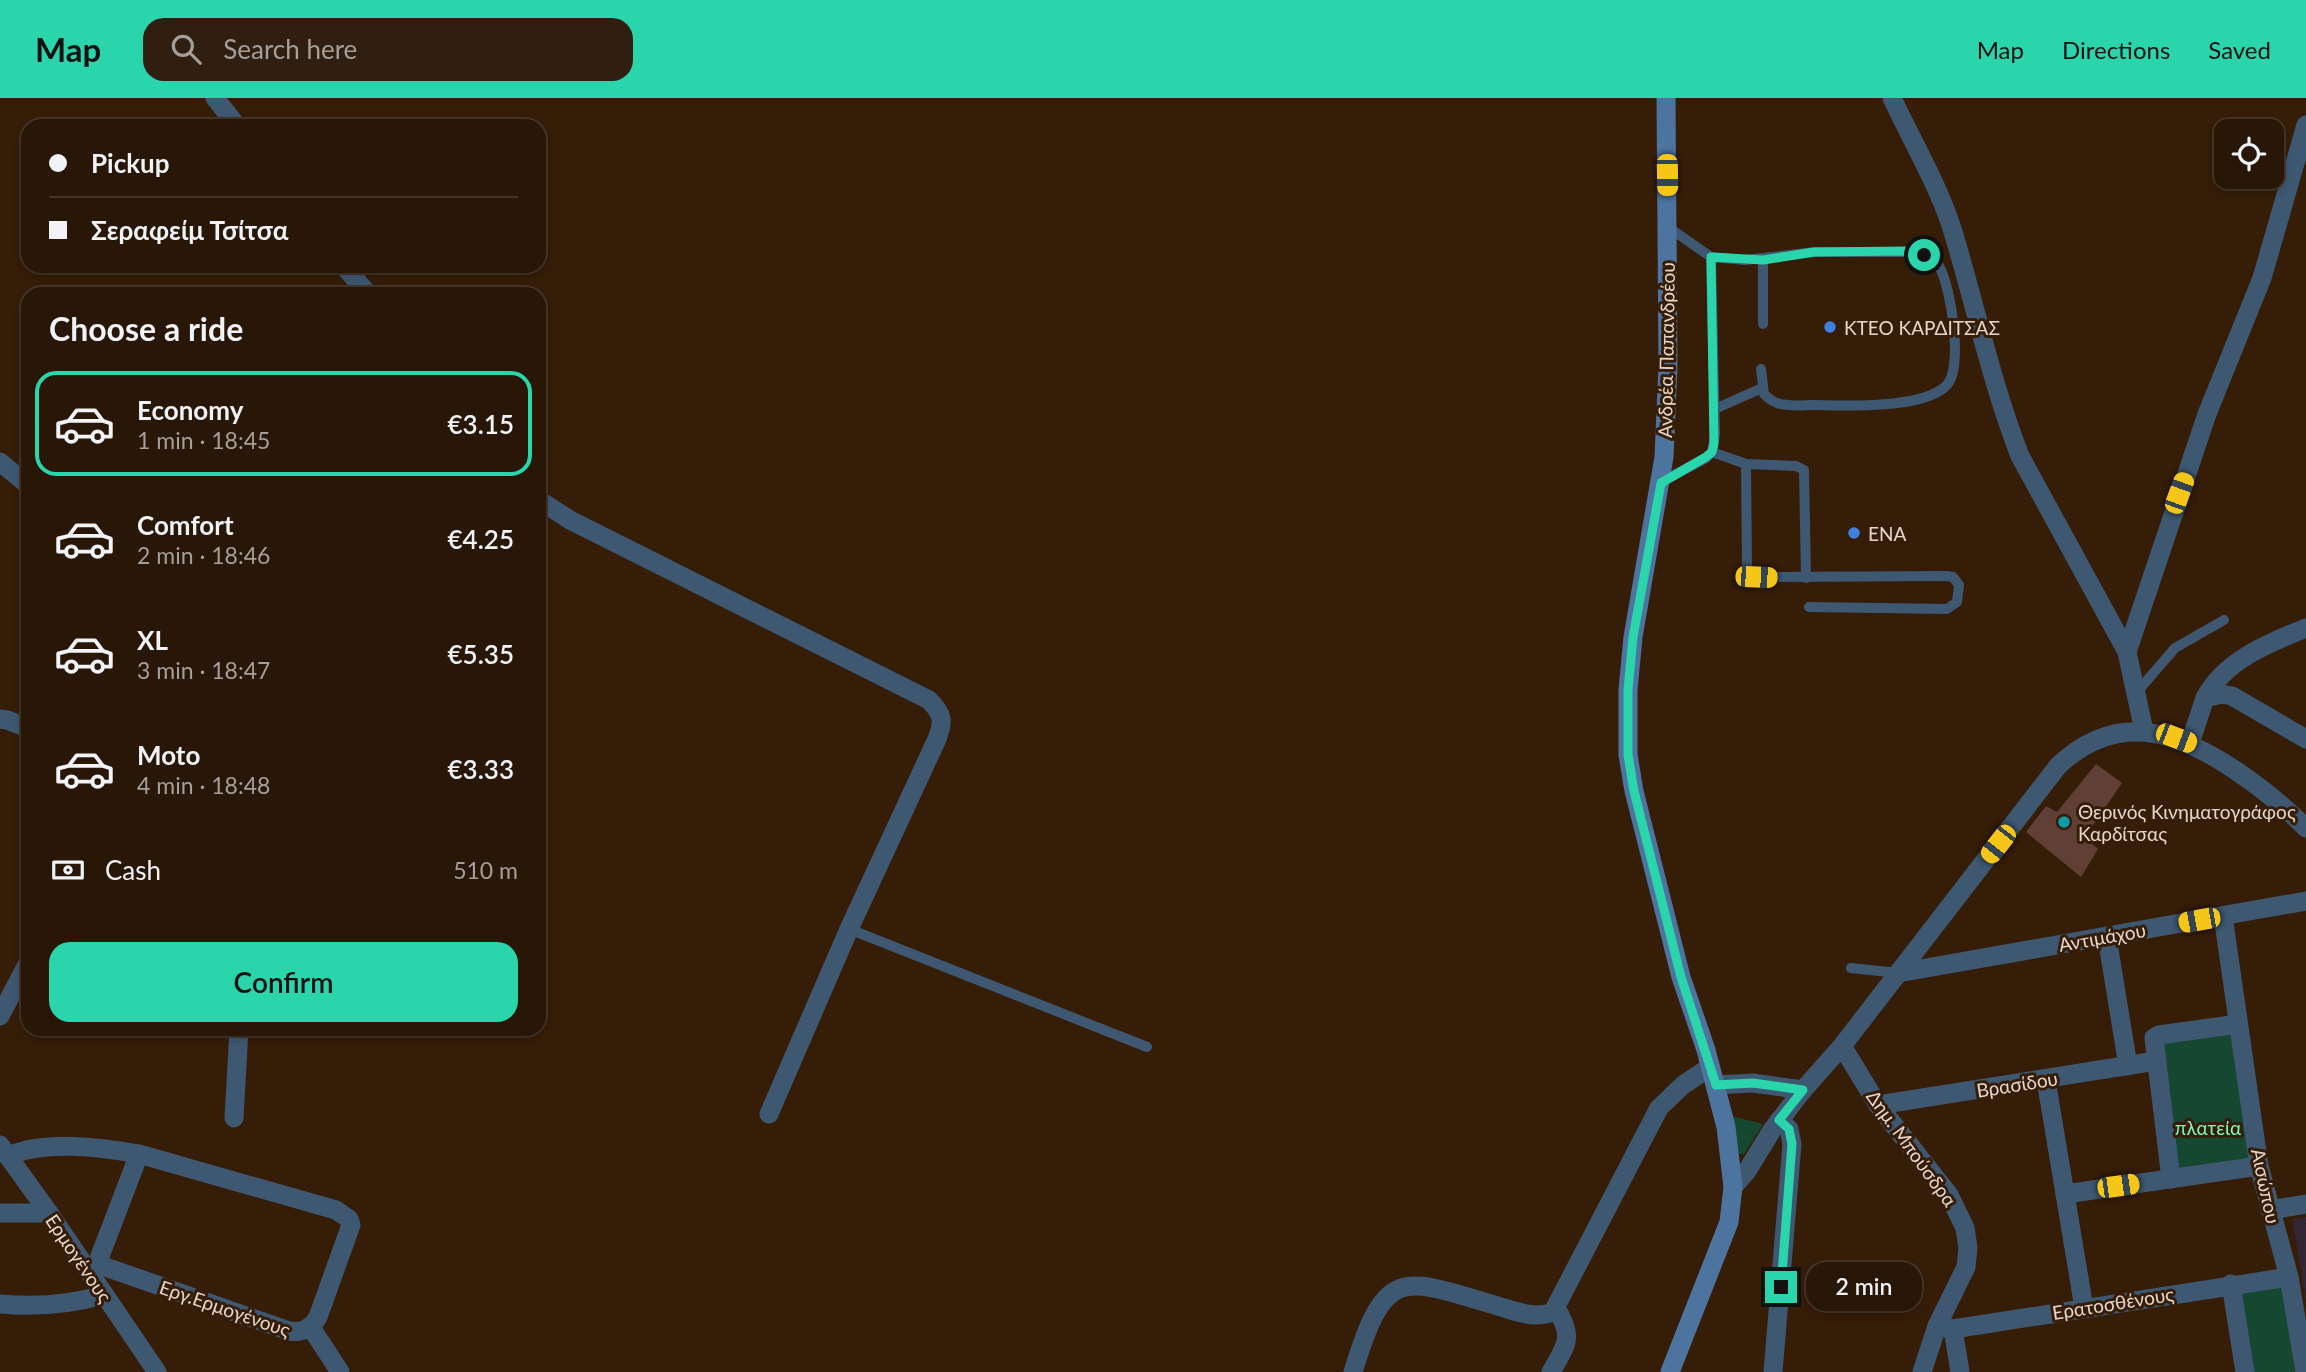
<!DOCTYPE html>
<meta charset="utf-8">
<style>
body{margin:0;font-family:Lato,sans-serif;background:#301f10;color:#f1f3f6;height:100vh;display:flex;flex-direction:column;font-size:26px;white-space:nowrap}
*{box-sizing:border-box;margin:0}
p{font-size:23px;color:#a59f9b}
.icon{flex:none;width:38px;height:38px;fill:none;stroke:currentColor;stroke-width:2;stroke-linecap:round;stroke-linejoin:round}
.map{position:relative;flex:1;overflow:hidden}
.side{position:absolute;left:21px;top:189px;width:525px;height:749px;display:flex;flex-direction:column;background:#281606;border-radius:21px;box-shadow:0 4px 10px #0003,0 0 0 2px #443528}
.side>*{flex:none}
.banner{position:absolute;left:21px;top:21px;width:525px;height:154px;border-radius:21px;box-shadow:0 4px 10px #0003,0 0 0 2px #443528;display:grid;align-content:center;height:154px;padding:0 28px;background:#281606}
.fabs{position:absolute;left:2214px;top:21px;display:grid;gap:14px}
.fabs a{display:grid;place-items:center;width:70px;height:70px;border-radius:14px;background:#281606;box-shadow:0 4px 10px #0003,0 0 0 2px #443528;font-size:35px}
.end{position:absolute;width:32px;height:32px;margin:-16px;border:9px solid #2ad5ac;background:#111;box-shadow:0 0 0 4px #111}
.from{border-radius:50%}
.bubble{position:absolute;height:49px;border-radius:21px;background:#281606;box-shadow:0 4px 10px #0003,0 0 0 2px #443528;font-size:23px;font-weight:600;line-height:49px;text-align:center}
.car{position:absolute;width:21px;height:42px;margin:-21px -10px;border-radius:9px;box-shadow:0 0 5px 2px #0007;background:linear-gradient(#f5c518 24%,#345 0 40%,#f5c518 0 76%,#345 0 86%,#f5c518 0)}
.banner b{display:flex;align-items:center;gap:24px;height:66px;font-size:26px}
.banner b+b{border-top:2px solid #443528}
.banner i{width:18px;height:18px;background:#f1f3f6}
ul{padding:0;list-style:none}
li{display:flex;align-items:center;gap:21px;height:105px;margin:0 14px 10px;padding:0 14px;border:4px solid transparent;border-radius:21px}
li div{flex:1}
li b{display:block;font-size:26px}
li em{font-style:normal;font-weight:600}
li.selected{border-color:#2ad5ac}
li>.icon{width:63px;height:63px;stroke-width:1.5}
h2{padding:0 28px;font-size:32px;line-height:84px}
.pay{display:flex;align-items:center;gap:18px;height:77px;padding:0 28px;font-size:26px}
.pay p{margin-inline-start:auto}
.cta{display:flex;gap:14px;margin-top:auto;padding:14px 28px}
.cta a{flex:1;height:80px;border-radius:21px;background:#2ad5ac;color:#111;font-size:28px;font-weight:600;line-height:80px;text-align:center}
header{display:flex;align-items:center;gap:42px;box-sizing:border-box;height:98px;padding:0 35px;background:#2ad5ac;color:#111}
header strong{font-size:33px}
nav{display:flex;gap:38px;margin-inline-start:auto;font-size:24px}
.search{width:490px;height:63px;background:#301f10;display:flex;align-items:center;gap:18px;box-sizing:border-box;padding:0 24px;border-radius:21px;color:#a59f9b;font-size:26px}
.map>svg:first-child{display:block}
.education{fill:#342532}
.green{fill:#154731}
.building{fill:#604036}
.lines{fill:none;stroke-linecap:round;stroke-linejoin:round}
.service{stroke:#3e5872;stroke-width:10}
.minor{stroke:#3e5872;stroke-width:19}
.secondary{stroke:#4c749f;stroke-width:19}
.route{stroke:#2ad5ac;stroke-width:9}
.shop-dot{fill:#3f7fe0;stroke:#351d08;stroke-width:2.5}
.culture-dot{fill:#0f9aa8;stroke:#351d08;stroke-width:2.5}
.labels{text-anchor:middle;dominant-baseline:central;stroke-width:6;stroke-linejoin:round;paint-order:stroke}
.poi-label{font-size:19px;fill:#e7d7cb;stroke:#351d08;text-anchor:start}
.street-label{font-size:19px;fill:#e7d7cb;stroke:#351d08}
.park-label{font-size:19px;fill:#76fdbe;stroke:#351d08}
</style>
<header>
<strong>Map</strong>
<div class="search"><svg class="icon" aria-label="search" viewBox="0 0 24 24"><circle cx="10" cy="10" r="6"/><path d="M15 15l6 6"/></svg>Search here</div>
<nav><a>Map</a><a>Directions</a><a>Saved</a></nav>
</header>
<div class="map">
<svg width="2306" height="1274" viewBox="0 0 2306 1274">
<rect width="100%" height="100%" fill="#351d08"/>
<!-- education -->
<path class="education" d="M2306,1119v83l-14,-81z"/>
<!-- green -->
<g class="green">
<path d="M2232,933l19,130 -75,11 -17,-131z"/>
<path d="M1731,1018l32,8 -19,30h-7z"/>
<path d="M2282,1186l13,88h-45l-12,-82z"/>
</g>
<!-- building -->
<path class="building" d="M2096,666l26,19 -37,54 13,12 -17,28 -55,-45 20,-26 11,6z"/>
<g class="lines">
<!-- service -->
<g class="service">
<path d="M1711,159l34,3 69,-8h103c8,3 17,6 22,14 12,20 25,103 7,120 -24,23 -100,20 -132,19 -11,0 -27,2 -37,-2 -6,-2 -9,-5 -13,-9l-3,-25"/>
<path d="M1763,162v64"/>
<path d="M1715,311l47,-21"/>
<path d="M1712,354l34,12 50,2 8,4 2,108"/>
<path d="M1746,366l1,103 9,10 191,-1 6,1 6,8 -2,17 -10,7 -138,-2"/>
<path d="M1661,384l45,-24 6,-6 3,-18 -4,-177 -43,-30"/>
<path d="M2137,594l38,-44 49,-28"/>
<path d="M849,831l298,118"/>
<path d="M1851,870l47,5"/>
</g>
<!-- minor -->
<g class="minor">
<path d="M215,0l22,28"/>
<path d="M1892,0c20,43 49,92 62,137 22,74 38,149 66,221l107,196 17,79"/>
<path d="M344,168l24,28"/>
<path d="M0,364l28,23"/>
<path d="M539,402l31,20 359,180c14,14 15,21 8,39l-88,190 -80,185"/>
<path d="M2127,554l80,-238 55,-136 44,-153"/>
<path d="M2205,600c19,-37 63,-55 101,-70"/>
<path d="M0,621l7,1 21,8"/>
<path d="M2190,645l15,-45 17,-4 10,2 74,43"/>
<path d="M2223,818l36,250 30,111 16,95"/>
<path d="M2107,839l21,129"/>
<path d="M1898,875l408,-72"/>
<path d="M0,918l28,-53"/>
<path d="M1842,948l36,59 71,90 16,33 3,20 -2,19 -29,59 -15,46"/>
<path d="M2046,982l38,228"/>
<path d="M1716,987l37,-2 50,7 39,-44 216,-280c58,-55 117,-36 177,4 25,17 49,36 71,58"/>
<path d="M1878,1007l278,-44"/>
<path d="M234,1020l5,-89"/>
<path d="M0,1047l49,68 108,159"/>
<path d="M8,1058c38,-16 91,-9 131,-2l197,56 13,9 2,6 -33,92c-7,12 -16,16 -29,14l-192,-67 -10,6"/>
<path d="M2171,1081l-17,-141 5,-3 79,-11"/>
<path d="M1733,1089l14,-16 25,-41 31,-40"/>
<path d="M2065,1096l194,-28"/>
<path d="M2270,1112l36,-6"/>
<path d="M0,1115h49"/>
<path d="M97,1166l42,-110"/>
<path d="M2231,1186l14,88"/>
<path d="M0,1206c36,3 69,1 103,-9"/>
<path d="M310,1228l30,46"/>
<path d="M1937,1228l16,3 336,-52"/>
<path d="M1953,1231l7,43"/>
<path d="M1353,1274c33,-109 49,-94 148,-65 17,5 34,12 52,5l106,-204 24,-23 27,-18"/>
<path d="M1551,1274c16,-28 23,-35 5,-64"/>
<path d="M1773,1274l19,-228 -3,-15 -10,-9"/>
</g>
<!-- secondary -->
<path class="secondary" d="M1666,0l2,268 -4,91 -31,180 -5,53v65l6,36 47,186 25,73 20,77 7,60 -4,35 -59,150"/>
</g>
<g class="lines">
<!-- route -->
<path class="route" d="M1781,1189l11,-143 -3,-15 -10,-9 24,-30 -50,-7 -37,2 -35,-108 -47,-186 -6,-36v-65l5,-53 28,-154 45,-26 6,-5 2,-8 -3,-187 52,3 51,-8 92,-1 18,4"/>
</g>
<!-- markers -->
<g class="shop-dot">
<circle cx="1830" cy="229" r="7"/>
<circle cx="1854" cy="435" r="7"/>
</g>
<circle class="culture-dot" cx="2064" cy="724" r="7"/>
<g class="labels">
<!-- poi labels -->
<g class="poi-label">
<text x="1844" y="229">ΚΤΕΟ ΚΑΡΔΙΤΣΑΣ</text>
<text x="1868" y="435">ΕΝΑ</text>
<text x="2078" y="713">Θερινός Κινηματογράφος<tspan x="2078" dy="22">Καρδίτσας</tspan></text>
</g>
<!-- street labels -->
<g class="street-label">
<text transform="translate(1666 252) rotate(-89)">Ανδρέα Παπανδρέου</text>
<text transform="translate(2102 839) rotate(-10)">Αντιμάχου</text>
<text transform="translate(2017 986) rotate(-9)">Βρασίδου</text>
<text transform="translate(1912 1050) rotate(54)">Δημ. Μπούσδρα</text>
<text transform="translate(2266 1088) rotate(78)">Αισώπου</text>
<text transform="translate(79 1160) rotate(56)">Ερμογένους</text>
<text transform="translate(2113 1205) rotate(-9)">Ερατοσθένους</text>
<text transform="translate(225 1210) rotate(19)">Εργ.Ερμογένους</text>
</g>
<!-- park labels -->
<g class="park-label">
<text x="2208" y="1029">πλατεία</text>
</g>
</g>
</svg>
<div class="fabs">
<a><svg class="icon" aria-label="locate" viewBox="0 0 24 24"><circle cx="12" cy="12" r="6"/><path d="M12 2v4M12 18v4M2 12h4M18 12h4"/></svg></a>
</div>
<i class="end from" style="left:1924px;top:157px"></i>
<i class="end" style="left:1781px;top:1189px"></i>
<div class="bubble" style="left:1806px;top:1164px;width:116px">2 min</div>
<i class="car" style="left:1667px;top:77px;rotate:179deg"></i>
<i class="car" style="left:2179px;top:395px;rotate:20deg"></i>
<i class="car" style="left:1756px;top:479px;rotate:92deg"></i>
<i class="car" style="left:2176px;top:640px;rotate:111deg"></i>
<i class="car" style="left:1998px;top:746px;rotate:218deg"></i>
<i class="car" style="left:2199px;top:822px;rotate:260deg"></i>
<i class="car" style="left:2118px;top:1088px;rotate:82deg"></i>
<div class="banner">
<b><i class="from"></i>Pickup</b>
<b><i></i>Σεραφείμ Τσίτσα</b>
</div>
<section class="side">
<h2>Choose a ride</h2>
<ul>
<li class="selected"><svg class="icon" aria-label="car" viewBox="0 0 24 24"><path d="M5 17H2v-5l4-1 3-4h7l3 4 3 1v5h-3M9 17h6M6 11h13"/><circle cx="7" cy="17" r="2"/><circle cx="17" cy="17" r="2"/></svg><div><b>Economy</b><p>1 min · 18:45</p></div><em>€3.15</em></li>
<li><svg class="icon" aria-label="car" viewBox="0 0 24 24"><path d="M5 17H2v-5l4-1 3-4h7l3 4 3 1v5h-3M9 17h6M6 11h13"/><circle cx="7" cy="17" r="2"/><circle cx="17" cy="17" r="2"/></svg><div><b>Comfort</b><p>2 min · 18:46</p></div><em>€4.25</em></li>
<li><svg class="icon" aria-label="car" viewBox="0 0 24 24"><path d="M5 17H2v-5l4-1 3-4h7l3 4 3 1v5h-3M9 17h6M6 11h13"/><circle cx="7" cy="17" r="2"/><circle cx="17" cy="17" r="2"/></svg><div><b>XL</b><p>3 min · 18:47</p></div><em>€5.35</em></li>
<li><svg class="icon" aria-label="car" viewBox="0 0 24 24"><path d="M5 17H2v-5l4-1 3-4h7l3 4 3 1v5h-3M9 17h6M6 11h13"/><circle cx="7" cy="17" r="2"/><circle cx="17" cy="17" r="2"/></svg><div><b>Moto</b><p>4 min · 18:48</p></div><em>€3.33</em></li>
</ul>
<div class="pay"><svg class="icon" aria-label="cash" viewBox="0 0 24 24"><path d="M3 7h18v10H3z"/><circle cx="12" cy="12" r="2"/></svg>Cash<p>510 m</p></div>
<div class="cta"><a>Confirm</a></div>
</section>
</div>
